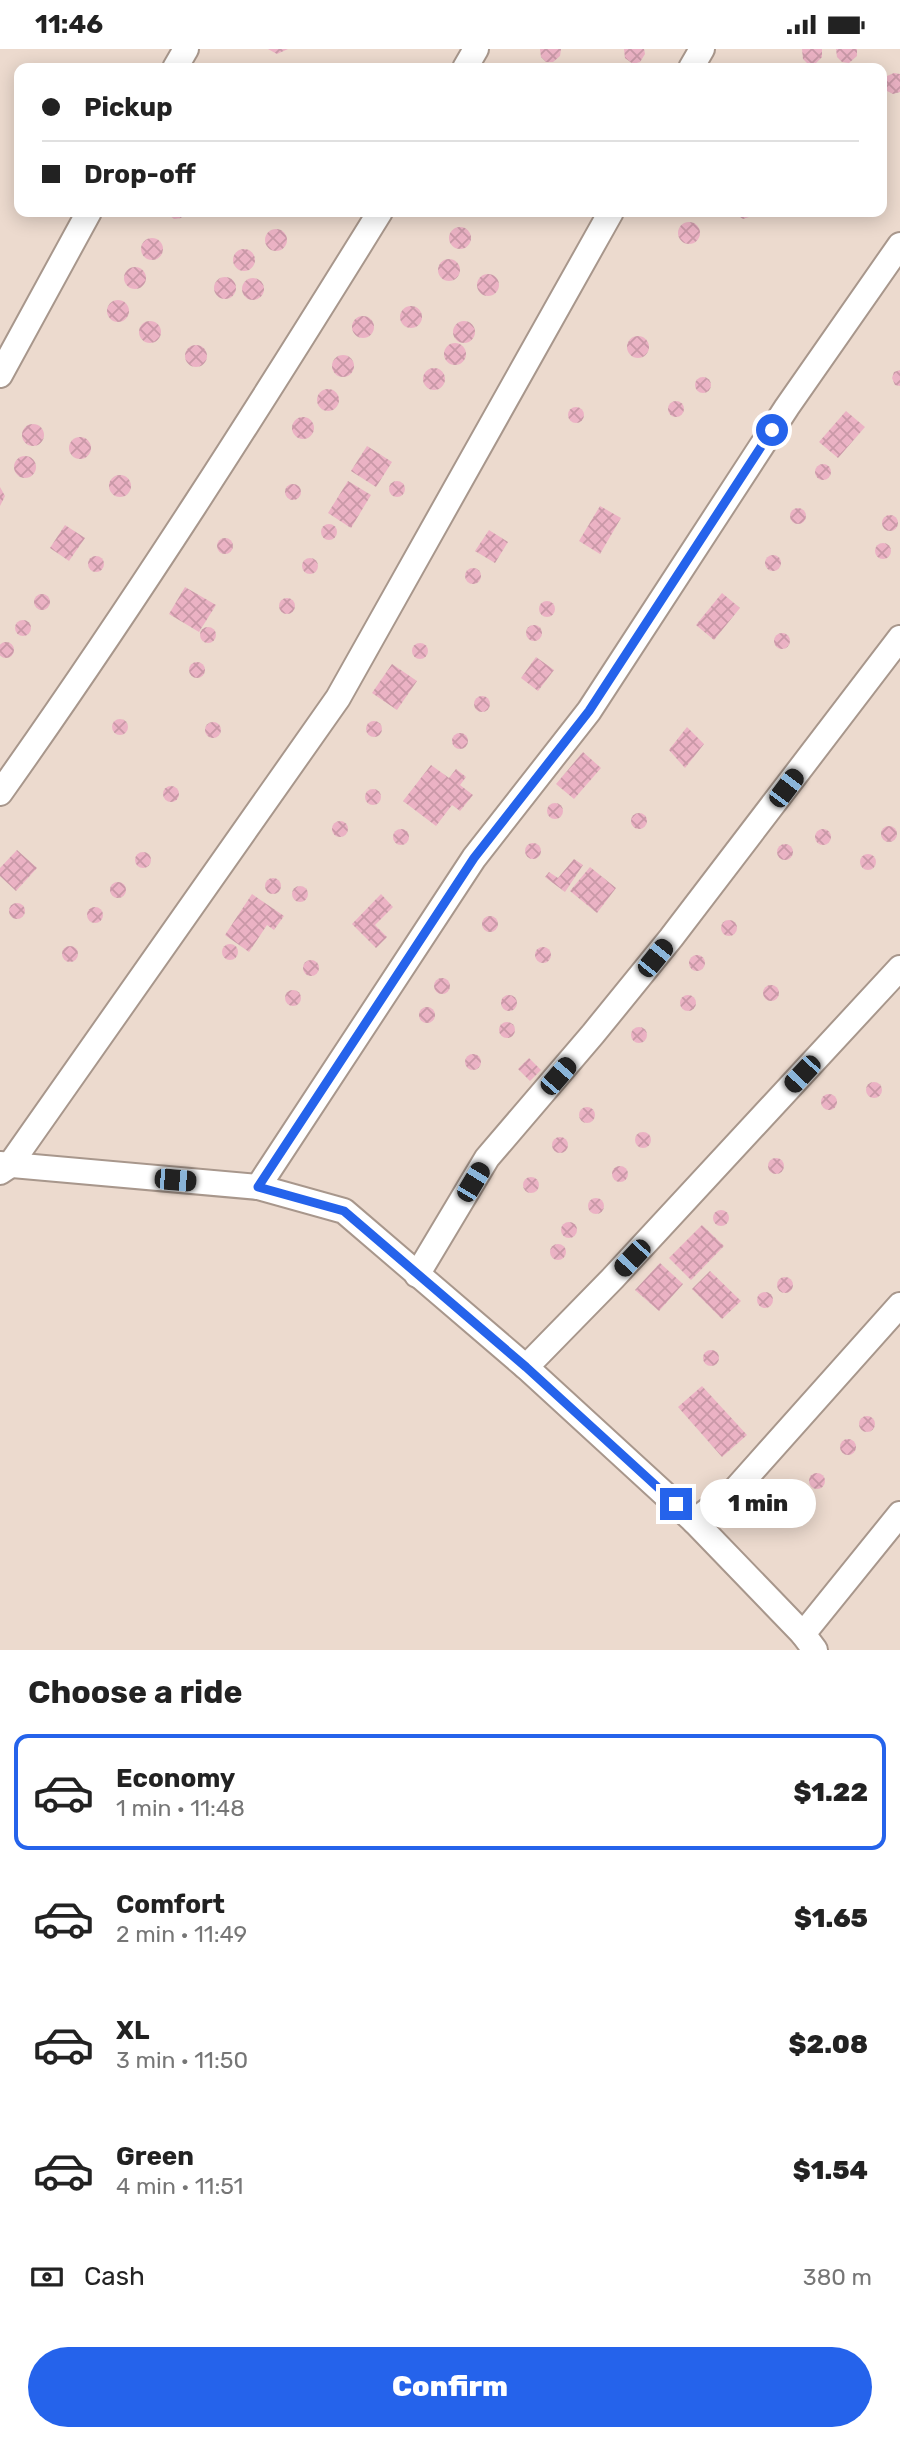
<!DOCTYPE html>
<meta charset="utf-8">
<style>
body{margin:0;font-family:Rubik,sans-serif;background:#f2f2f2;color:#222;height:100vh;display:flex;flex-direction:column;font-size:26px;white-space:nowrap}
*{box-sizing:border-box;margin:0}
p{font-size:23px;color:#767676}
.icon{flex:none;width:38px;height:38px;fill:none;stroke:currentColor;stroke-width:2;stroke-linecap:round;stroke-linejoin:round}
.map{position:relative;height:1601px;overflow:hidden}
.panel{display:flex;flex-direction:column;background:#fff;flex:1}
.panel>*{flex:none}
.top-card{position:absolute;left:14px;top:14px;width:873px;height:154px;border-radius:14px;box-shadow:0 4px 18px #0003;display:grid;align-content:center;height:154px;padding:0 28px;background:#fff}
.end{position:absolute;width:32px;height:32px;margin:-16px;border:9px solid #2563eb;background:#fff;box-shadow:0 0 0 4px #fff}
.from{border-radius:50%}
.bubble{position:absolute;height:49px;border-radius:24px;background:#fff;box-shadow:0 4px 18px #0003;font-size:23px;font-weight:800;line-height:49px;text-align:center}
.car{position:absolute;width:21px;height:42px;margin:-21px -10px;border-radius:9px;box-shadow:0 0 5px 2px #0007;background:linear-gradient(#222 24%,#8ab4d8 0 40%,#222 0 76%,#8ab4d8 0 86%,#222 0)}
.top-card b{display:flex;align-items:center;gap:24px;height:66px;font-size:26px}
.top-card b+b{border-top:2px solid #e0e0e0}
.top-card i{width:18px;height:18px;background:#222}
ul{padding:0;list-style:none}
li{display:flex;align-items:center;gap:21px;height:116px;margin:0 14px 10px;padding:0 14px;border:4px solid transparent;border-radius:14px}
li div{flex:1}
li b{display:block;font-size:26px}
li em{font-style:normal;font-weight:800}
li.on{border-color:#2563eb}
li>.icon{width:63px;height:63px;stroke-width:1.5}
h2{padding:0 28px;font-size:32px;line-height:84px}
.pay{display:flex;align-items:center;gap:18px;height:77px;padding:0 28px;font-size:26px}
.pay p{margin-inline-start:auto}
.cta{display:flex;gap:14px;margin-top:auto;padding:14px 28px}
.cta a{flex:1;height:80px;border-radius:42px;background:#2563eb;color:#fff;font-size:28px;font-weight:800;line-height:80px;text-align:center}
.status{display:flex;justify-content:space-between;align-items:center;height:49px;padding:0 35px;background:#fff;direction:ltr}
.status svg{height:19px;fill:currentColor}
.map>svg:first-child{display:block}
.building{fill:url(#building-cross-hatch)}
.lines{fill:none;stroke-linecap:round;stroke-linejoin:round}
.minor-casing{stroke:#a8978c;stroke-width:28}
.minor{stroke:#fff;stroke-width:24}
.route{stroke:#2563eb;stroke-width:9}
</style>
<div class="status"><b>11:46</b><svg viewBox="0 0 49 12"><path d="M0 12V9h3v3zM5 12V6h3v6zM10 12V3h3v9zM15 12V0h3v12zM26 1h20v11H26zM47 4h2v5h-2z"/></svg></div>
<div class="map">
<svg width="900" height="1601" viewBox="0 0 900 1601">
<defs>
<pattern id="building-cross-hatch" width="8" height="8" patternUnits="userSpaceOnUse" patternTransform="scale(1.75)"><rect width="8" height="8" fill="#ebb2c4"/><path d="M0 0l8 8M0 8l8-8" fill="none" stroke="#c998a7"/></pattern>
</defs>
<rect width="100%" height="100%" fill="#ecdace"/>
<!-- building -->
<g class="building">
<path d="M268,0h20l-11,5z"/>
<path d="M540,0h21l-1,7 -7,6h-7l-5,-5z"/>
<path d="M624,0h20l1,5 -5,8 -7,2 -8,-6z"/>
<path d="M802,0h20v8l-7,7h-7l-5,-5z"/>
<path d="M836,0h21v7l-8,7 -7,-1 -5,-5z"/>
<path d="M894,24l6,1v18l-7,2 -6,-3 -3,-10 3,-5z"/>
<path d="M165,163h20l-4,6 -7,1z"/>
<path d="M528,163h19l-7,4h-7z"/>
<path d="M733,163h21l-5,5 -6,2z"/>
<circle cx="689" cy="184" r="11"/>
<circle cx="460" cy="189" r="11"/>
<circle cx="276" cy="191" r="11"/>
<circle cx="152" cy="200" r="11"/>
<circle cx="244" cy="211" r="11"/>
<circle cx="449" cy="221" r="11"/>
<circle cx="135" cy="229" r="11"/>
<circle cx="488" cy="236" r="11"/>
<circle cx="225" cy="239" r="11"/>
<circle cx="253" cy="240" r="11"/>
<circle cx="118" cy="262" r="11"/>
<circle cx="411" cy="268" r="11"/>
<circle cx="363" cy="278" r="11"/>
<circle cx="464" cy="283" r="11"/>
<circle cx="150" cy="283" r="11"/>
<circle cx="638" cy="298" r="11"/>
<circle cx="455" cy="305" r="11"/>
<circle cx="196" cy="307" r="11"/>
<circle cx="343" cy="317" r="11"/>
<circle cx="434" cy="330" r="11"/>
<path d="M900,321v16l-5,-1 -3,-7 2,-6z"/>
<circle cx="703" cy="336" r="8"/>
<circle cx="328" cy="351" r="11"/>
<circle cx="676" cy="360" r="8"/>
<circle cx="576" cy="366" r="8"/>
<path d="M846,362l19,16 -27,31 -19,-16z"/>
<circle cx="303" cy="379" r="11"/>
<circle cx="33" cy="386" r="11"/>
<circle cx="80" cy="399" r="11"/>
<path d="M367,397l25,16 -16,25 -25,-16z"/>
<circle cx="25" cy="418" r="11"/>
<circle cx="823" cy="423" r="8"/>
<circle cx="120" cy="437" r="11"/>
<circle cx="397" cy="440" r="8"/>
<path d="M348,432l23,14 -20,33 -23,-15z"/>
<circle cx="293" cy="443" r="8"/>
<path d="M0,438l5,9 -5,10z"/>
<path d="M600,457l21,12 -21,36 -21,-13z"/>
<circle cx="798" cy="467" r="8"/>
<circle cx="890" cy="474" r="8"/>
<circle cx="329" cy="483" r="8"/>
<path d="M65,476l20,13 -16,23 -19,-13z"/>
<path d="M489,481l19,12 -13,21 -20,-12z"/>
<circle cx="225" cy="497" r="8"/>
<circle cx="883" cy="502" r="8"/>
<circle cx="773" cy="514" r="8"/>
<circle cx="96" cy="515" r="8"/>
<circle cx="310" cy="517" r="8"/>
<circle cx="473" cy="527" r="8"/>
<path d="M185,538l31,18 -17,27 -30,-18z"/>
<path d="M722,544l18,15 -26,32 -18,-15z"/>
<circle cx="42" cy="553" r="8"/>
<circle cx="287" cy="557" r="8"/>
<circle cx="547" cy="560" r="8"/>
<circle cx="23" cy="579" r="8"/>
<circle cx="534" cy="584" r="8"/>
<circle cx="208" cy="586" r="8"/>
<circle cx="782" cy="592" r="8"/>
<circle cx="6" cy="601" r="8"/>
<circle cx="420" cy="602" r="8"/>
<path d="M536,608l18,13 -16,21 -17,-13z"/>
<circle cx="197" cy="621" r="8"/>
<path d="M392,615l25,17 -20,29 -25,-17z"/>
<circle cx="482" cy="655" r="8"/>
<circle cx="120" cy="678" r="8"/>
<circle cx="374" cy="680" r="8"/>
<circle cx="213" cy="681" r="8"/>
<path d="M687,678l17,17 -19,24 -16,-18z"/>
<circle cx="460" cy="692" r="8"/>
<path d="M583,703l18,16 -27,31 -18,-15z"/>
<path d="M431,716l18,13 7,-9 10,8 -6,8 13,10 -13,16 -8,-6 -16,21 -33,-25z"/>
<circle cx="171" cy="745" r="8"/>
<circle cx="373" cy="748" r="8"/>
<circle cx="555" cy="762" r="8"/>
<circle cx="639" cy="772" r="8"/>
<circle cx="340" cy="780" r="8"/>
<circle cx="889" cy="785" r="8"/>
<circle cx="401" cy="788" r="8"/>
<circle cx="823" cy="788" r="8"/>
<circle cx="533" cy="802" r="8"/>
<circle cx="785" cy="803" r="8"/>
<path d="M17,801l20,18 -21,23 -16,-15v-8z"/>
<circle cx="143" cy="811" r="8"/>
<circle cx="868" cy="813" r="8"/>
<path d="M574,810l9,6 -18,27 -20,-15 4,-5 9,6z"/>
<path d="M590,818l26,21 -19,25 -27,-22z"/>
<circle cx="273" cy="837" r="8"/>
<circle cx="118" cy="841" r="8"/>
<circle cx="300" cy="845" r="8"/>
<path d="M252,845l32,22 -10,14 -7,-5 -18,27 -24,-17z"/>
<path d="M381,845l12,13 -18,18 12,12 -11,11 -24,-24z"/>
<circle cx="17" cy="862" r="8"/>
<circle cx="95" cy="866" r="8"/>
<circle cx="490" cy="875" r="8"/>
<circle cx="729" cy="879" r="8"/>
<circle cx="230" cy="903" r="8"/>
<circle cx="70" cy="905" r="8"/>
<circle cx="543" cy="906" r="8"/>
<circle cx="697" cy="914" r="8"/>
<circle cx="311" cy="919" r="8"/>
<circle cx="442" cy="937" r="8"/>
<circle cx="771" cy="944" r="8"/>
<circle cx="293" cy="949" r="8"/>
<circle cx="688" cy="954" r="8"/>
<circle cx="509" cy="954" r="8"/>
<circle cx="427" cy="966" r="8"/>
<circle cx="507" cy="981" r="8"/>
<circle cx="639" cy="986" r="8"/>
<circle cx="473" cy="1013" r="8"/>
<path d="M529,1009l12,12 -11,11 -12,-12z"/>
<circle cx="874" cy="1041" r="8"/>
<circle cx="829" cy="1053" r="8"/>
<circle cx="587" cy="1066" r="8"/>
<circle cx="643" cy="1091" r="8"/>
<circle cx="560" cy="1096" r="8"/>
<circle cx="776" cy="1117" r="8"/>
<circle cx="620" cy="1125" r="8"/>
<circle cx="531" cy="1136" r="8"/>
<circle cx="596" cy="1157" r="8"/>
<circle cx="721" cy="1169" r="8"/>
<circle cx="569" cy="1181" r="8"/>
<path d="M702,1176l22,21 -33,34 -22,-22z"/>
<circle cx="558" cy="1203" r="8"/>
<path d="M660,1214l23,21 -24,27 -24,-21z"/>
<path d="M710,1222l31,30 -19,18 -30,-30z"/>
<circle cx="785" cy="1236" r="8"/>
<circle cx="765" cy="1251" r="8"/>
<circle cx="711" cy="1309" r="8"/>
<path d="M702,1337l45,49 -25,22 -44,-50z"/>
<circle cx="867" cy="1375" r="8"/>
<circle cx="848" cy="1398" r="8"/>
<circle cx="817" cy="1432" r="8"/>
<circle cx="794" cy="1462" r="8"/>
</g>
<g class="lines">
<!-- minor casing -->
<g class="minor-casing">
<g id="minor">
<path d="M175,19l11,-19"/>
<path d="M465,19l11,-19"/>
<path d="M691,19l11,-19"/>
<path d="M0,326l89,-163"/>
<path d="M0,744c134,-189 258,-384 380,-581"/>
<path d="M0,1115l258,23 86,24 182,156 168,154 109,113 12,16"/>
<path d="M0,1123l9,-6 329,-468 273,-486"/>
<path d="M258,1138l216,-329 115,-147 198,-304 113,-162"/>
<path d="M417,1226l70,-117 106,-124 78,-96 229,-300"/>
<path d="M526,1318l87,-89 287,-310"/>
<path d="M694,1472l40,-30 166,-186"/>
<path d="M803,1585l97,-120"/>
</g>
</g>
<!-- minor -->
<use href="#minor" class="minor"/>
</g>
<g class="lines">
<!-- route -->
<path class="route" d="M676,1455l-150,-137 -182,-156 -86,-24 216,-329 115,-147 183,-281"/>
</g>
</svg>
<i class="end from" style="left:772px;top:381px"></i>
<i class="end" style="left:676px;top:1455px"></i>
<div class="bubble" style="left:700px;top:1430px;width:116px">1 min</div>
<i class="car" style="left:786px;top:739px;rotate:37deg"></i>
<i class="car" style="left:655px;top:909px;rotate:39deg"></i>
<i class="car" style="left:802px;top:1025px;rotate:223deg"></i>
<i class="car" style="left:558px;top:1027px;rotate:41deg"></i>
<i class="car" style="left:175px;top:1131px;rotate:95deg"></i>
<i class="car" style="left:473px;top:1133px;rotate:31deg"></i>
<i class="car" style="left:632px;top:1209px;rotate:223deg"></i>
<div class="top-card">
<b><i class="from"></i>Pickup</b>
<b><i></i>Drop-off</b>
</div>
</div>
<section class="panel">
<h2>Choose a ride</h2>
<ul>
<li class="on"><svg class="icon" aria-label="car" viewBox="0 0 24 24"><path d="M5 17H2v-5l4-1 3-4h7l3 4 3 1v5h-3M9 17h6M6 11h13"/><circle cx="7" cy="17" r="2"/><circle cx="17" cy="17" r="2"/></svg><div><b>Economy</b><p>1 min · 11:48</p></div><em>$1.22</em></li>
<li><svg class="icon" aria-label="car" viewBox="0 0 24 24"><path d="M5 17H2v-5l4-1 3-4h7l3 4 3 1v5h-3M9 17h6M6 11h13"/><circle cx="7" cy="17" r="2"/><circle cx="17" cy="17" r="2"/></svg><div><b>Comfort</b><p>2 min · 11:49</p></div><em>$1.65</em></li>
<li><svg class="icon" aria-label="car" viewBox="0 0 24 24"><path d="M5 17H2v-5l4-1 3-4h7l3 4 3 1v5h-3M9 17h6M6 11h13"/><circle cx="7" cy="17" r="2"/><circle cx="17" cy="17" r="2"/></svg><div><b>XL</b><p>3 min · 11:50</p></div><em>$2.08</em></li>
<li><svg class="icon" aria-label="car" viewBox="0 0 24 24"><path d="M5 17H2v-5l4-1 3-4h7l3 4 3 1v5h-3M9 17h6M6 11h13"/><circle cx="7" cy="17" r="2"/><circle cx="17" cy="17" r="2"/></svg><div><b>Green</b><p>4 min · 11:51</p></div><em>$1.54</em></li>
</ul>
<div class="pay"><svg class="icon" aria-label="cash" viewBox="0 0 24 24"><path d="M3 7h18v10H3z"/><circle cx="12" cy="12" r="2"/></svg>Cash<p>380 m</p></div>
<div class="cta"><a>Confirm</a></div>
</section>
